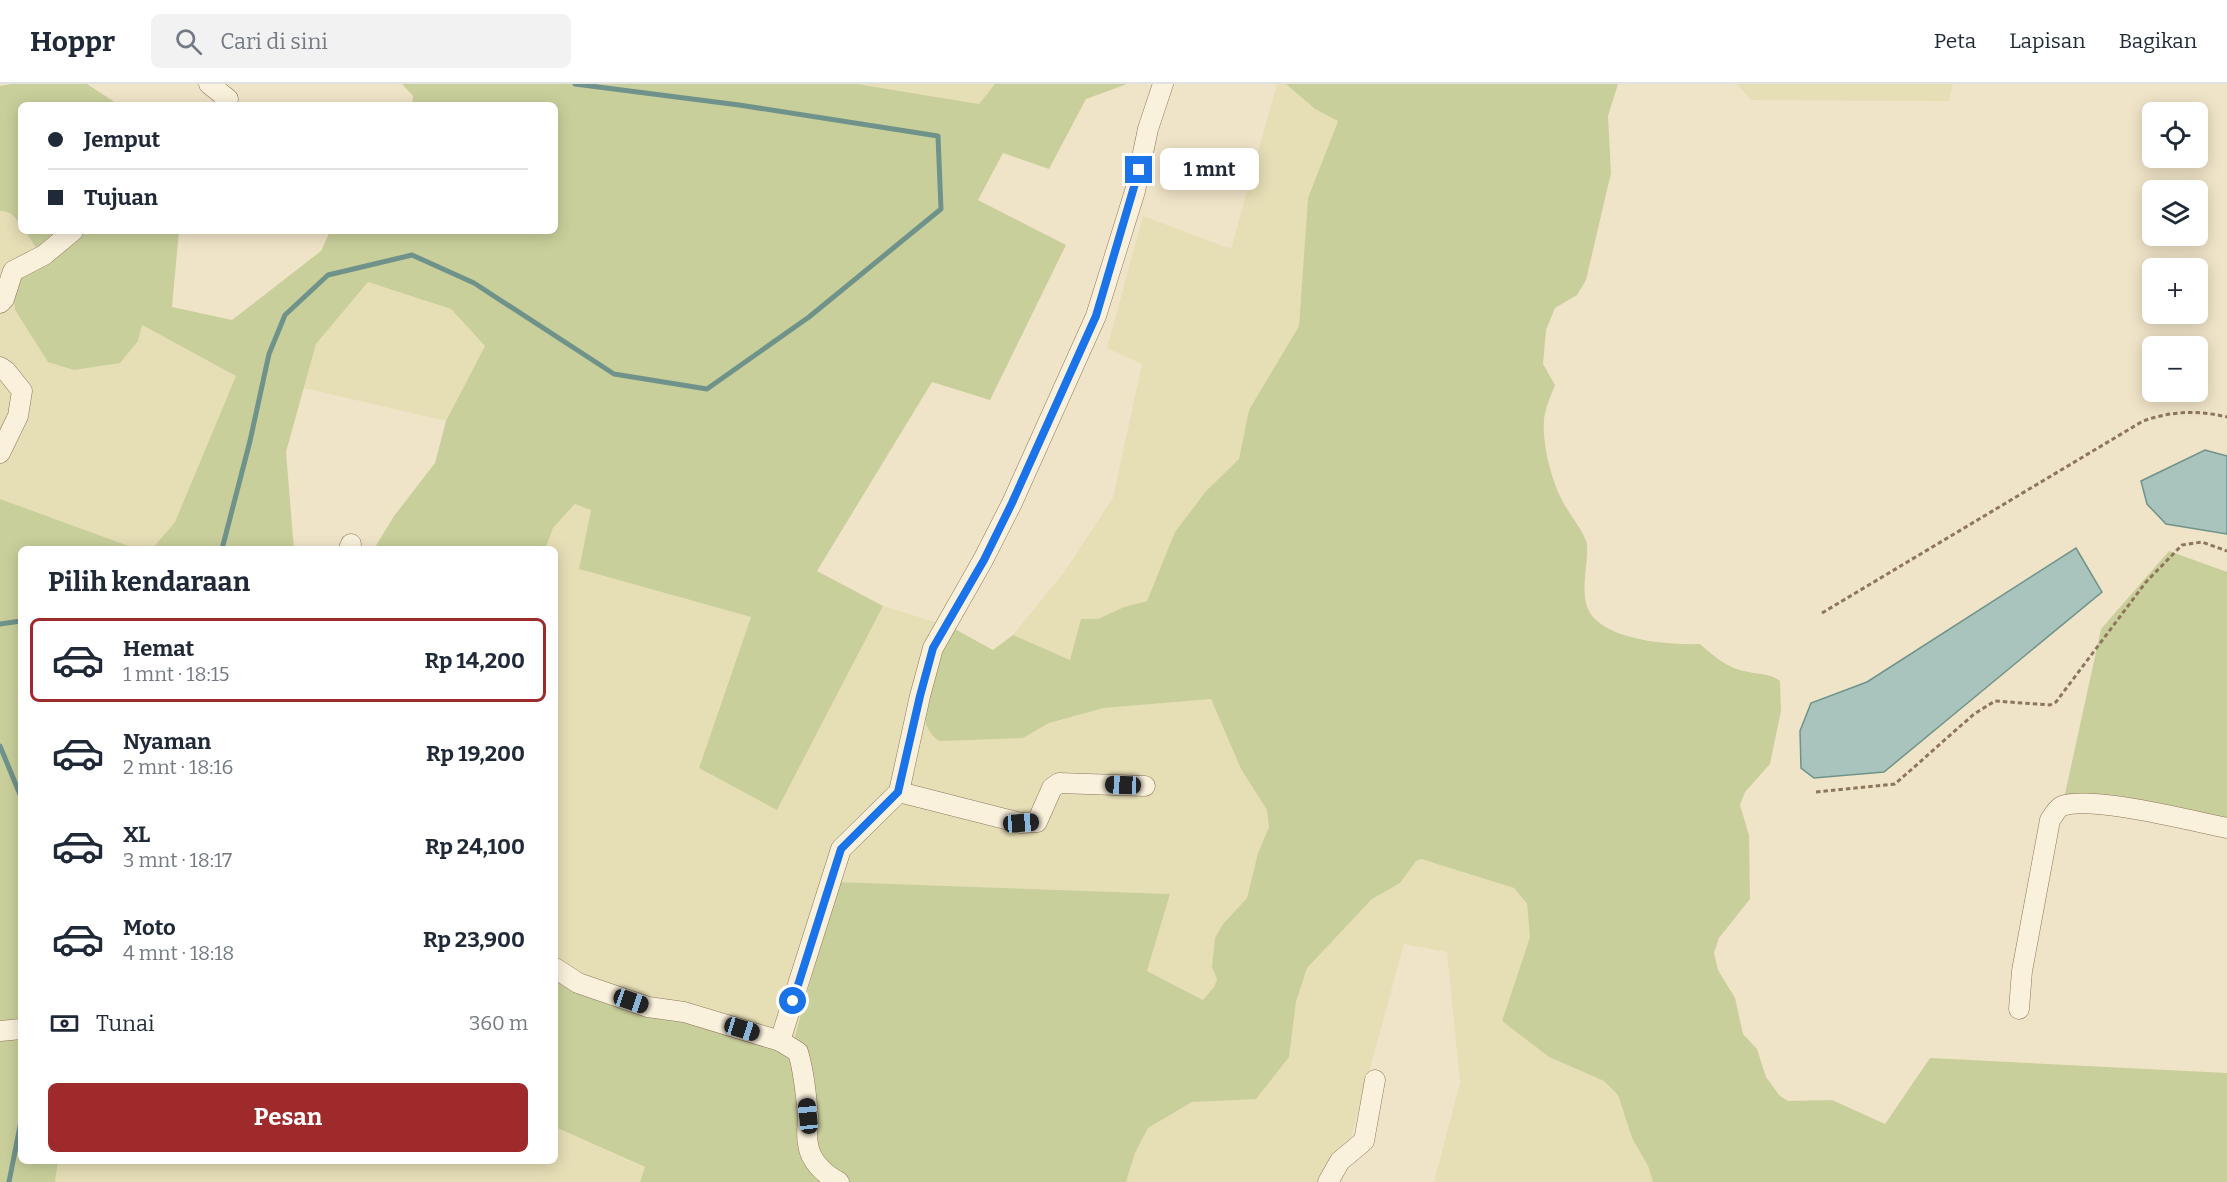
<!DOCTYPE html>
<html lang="id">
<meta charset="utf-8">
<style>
body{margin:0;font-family:Bitter,serif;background:#f2f2f3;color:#1f2937;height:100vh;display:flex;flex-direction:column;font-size:22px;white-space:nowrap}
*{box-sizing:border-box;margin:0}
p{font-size:20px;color:#747a83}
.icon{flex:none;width:33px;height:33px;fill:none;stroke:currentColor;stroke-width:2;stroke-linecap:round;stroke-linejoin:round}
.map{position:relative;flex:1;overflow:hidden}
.details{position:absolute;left:18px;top:462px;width:540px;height:618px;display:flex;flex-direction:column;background:#fff;border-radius:9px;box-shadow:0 3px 15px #0003}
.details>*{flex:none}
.top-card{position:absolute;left:18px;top:18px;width:540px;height:132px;border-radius:9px;box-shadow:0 3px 15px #0003;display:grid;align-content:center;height:132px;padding:0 30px;background:#fff}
.fabs{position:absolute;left:2142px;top:18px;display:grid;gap:12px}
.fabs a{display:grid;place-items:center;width:66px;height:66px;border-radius:9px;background:#fff;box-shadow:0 3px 15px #0003;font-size:30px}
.end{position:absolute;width:27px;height:27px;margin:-14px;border:8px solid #1a73e8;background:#fff;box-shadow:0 0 0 3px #fff}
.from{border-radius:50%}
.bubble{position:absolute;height:42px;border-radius:9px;background:#fff;box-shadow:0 3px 15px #0003;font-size:20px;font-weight:700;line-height:42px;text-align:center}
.car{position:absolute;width:18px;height:36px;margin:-18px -9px;border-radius:8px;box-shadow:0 0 4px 2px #0007;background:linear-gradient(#222 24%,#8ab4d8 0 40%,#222 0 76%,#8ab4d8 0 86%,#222 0)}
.top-card b{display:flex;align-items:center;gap:21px;height:57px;font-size:22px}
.top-card b+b{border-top:2px solid #e0e1e3}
.top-card i{width:15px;height:15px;background:#1f2937}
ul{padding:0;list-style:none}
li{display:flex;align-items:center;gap:18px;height:84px;margin:0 12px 9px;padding:0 18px;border:3px solid transparent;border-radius:9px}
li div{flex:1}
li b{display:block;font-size:22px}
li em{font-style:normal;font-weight:700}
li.selected{border-color:#9e2a2b}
li>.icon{width:54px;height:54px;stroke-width:1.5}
h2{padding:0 30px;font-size:27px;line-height:72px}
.pay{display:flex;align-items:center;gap:15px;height:66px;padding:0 30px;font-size:22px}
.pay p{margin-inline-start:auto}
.primary-button{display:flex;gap:12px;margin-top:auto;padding:12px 30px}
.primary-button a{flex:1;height:69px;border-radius:9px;background:#9e2a2b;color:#fff;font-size:24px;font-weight:700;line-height:69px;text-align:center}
header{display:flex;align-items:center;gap:36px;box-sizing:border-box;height:84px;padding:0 30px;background:#fff;border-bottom:2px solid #e0e1e3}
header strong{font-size:28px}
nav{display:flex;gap:33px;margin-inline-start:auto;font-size:21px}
.search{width:420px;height:54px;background:#f2f2f3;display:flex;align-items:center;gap:15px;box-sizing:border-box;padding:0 21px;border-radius:9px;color:#747a83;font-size:22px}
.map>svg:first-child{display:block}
.farmland{fill:#e6deb5}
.green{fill:#c9cf9b}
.water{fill:#a9c4bc;stroke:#6f938a;stroke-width:1.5}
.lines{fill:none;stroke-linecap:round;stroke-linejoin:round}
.stream{stroke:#6f938a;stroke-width:5}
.minor-casing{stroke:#8d765c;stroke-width:21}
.path{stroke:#8d765c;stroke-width:3;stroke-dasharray:4.5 3;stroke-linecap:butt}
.minor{stroke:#faf1dc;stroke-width:20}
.route{stroke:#1a73e8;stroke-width:8}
</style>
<header>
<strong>Hoppr</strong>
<div class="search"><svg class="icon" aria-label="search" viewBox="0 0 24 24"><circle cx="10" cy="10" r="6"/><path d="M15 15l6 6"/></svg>Cari di sini</div>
<nav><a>Peta</a><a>Lapisan</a><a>Bagikan</a></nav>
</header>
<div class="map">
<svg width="2227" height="1098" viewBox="0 0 2227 1098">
<rect width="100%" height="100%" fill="#f0e4c8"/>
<!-- farmland -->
<g class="farmland">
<path d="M857,0h138l-16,20z"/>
<path d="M1277,0h9l29,25 23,11 -30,78 -9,128 -50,84 -10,49 -33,32 -31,41 -28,69 -23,6 -26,12 -17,1 -11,40 -57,-25 52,-64 48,-73 29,-134 -35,-16 36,-132 88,33z"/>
<path d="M1737,0h216l-4,17 -198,-1z"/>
<path d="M0,127h7l9,6 5,8v6h4l12,18 -25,34 3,27 33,52 93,-37 96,51 -62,146 -23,27h-15l-137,-50z"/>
<path d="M368,198l83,27 34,37 -39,75 -142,-33 12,-44z"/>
<path d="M576,420l15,6 -12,59 172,48 -52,151 78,41 106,-203 68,21 72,111 26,-15 55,-15 107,-9 30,70 26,41 2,17 -11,26 -11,45 -24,26 -6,55 -3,8 -10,13 -57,-29 23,-77 -332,-12 -45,161 -238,-72v-422h-10l8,-21z"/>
<path d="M1421,775l93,29 13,17 3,32 -28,84 47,36 55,24 14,14 14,43 16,28 5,16h-219l26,-99 -13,-131 -43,-8 -65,238h-213l9,-29 13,-25 44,-26 64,-4 33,-41 7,-55 11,-34 65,-69 28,-16 16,-23z"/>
<path d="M555,1043l90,41 -5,14h-585l3,-21h497z"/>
</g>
<!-- green -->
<g class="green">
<path d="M11,0h76l32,21h-98v120c-6,-8 -10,-14 -21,-14v-125z"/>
<path d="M402,0h455l122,20 16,-20h132l-41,15 -37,70 -46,-16 -25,47 88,45 -76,155 -58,-18 -115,189 66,35 -106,204 -78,-42 52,-151 -172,-48 12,-59 -16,-6 -22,24 -8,21h-171l20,-33 41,-53 11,-42 39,-75 -34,-37 -83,-27 -52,62 -30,108 8,97h-142l23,-27 61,-146 -94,-51 -4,16 -18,22 -46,7 -26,-8 -33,-52 -3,-27 25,-34 -12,-18h154l-7,76 60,13 89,-69 9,-20h225v-126h-143l1,-9z"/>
<path d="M1286,0h332l-10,32 3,57 -25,107 -9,15 -22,13 -9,22 -3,34 12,21c-4,11 -10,23 -11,35 -2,25 8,62 20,84 6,10 21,30 23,40 2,23 -11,57 8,75 22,22 76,26 105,25 15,13 28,25 49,28 12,3 21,1 31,9l1,30 -11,53 -25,28 -5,13 9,30 1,64 -31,39 -5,15 4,17 17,28 8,36 14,15 9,28 14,19 8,5 44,-1 53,24 45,-66 297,15v109h-574l-5,-16 -16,-28 -14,-43 -14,-14 -55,-24 -47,-36 28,-84 -3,-33 -13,-16 -93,-29 -5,2 -16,22 -28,16 -65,69 -11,34 -7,55 -33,42 -64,3 -44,26 -13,25 -9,29h-486l5,-15 -90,-40v-156l238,72 45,-161 332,12 -23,77 56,29 11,-13 3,-8 -5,-12 3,-29 8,-14 24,-26 11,-45 11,-26 -2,-17 -26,-41 -30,-70 -107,9 -55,15 -26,15 -83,3c-7,-4 -12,-10 -14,-18 -3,-15 20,-79 25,-96l42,23 20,-15 57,25 11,-41h17l26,-12 23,-6 28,-69 31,-41 33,-32 10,-49 50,-84 9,-128 30,-77 -23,-12z"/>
<path d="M0,415l137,50h-116v612h37l-3,21h-55z"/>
<path d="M2169,467l58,21v253l-164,-22 38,-174z"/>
</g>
<!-- water -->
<g class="water">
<path d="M2205,366l22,6v78l-61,-10 -19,-20 -6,-23z"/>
<path d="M2076,464l26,44 -218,180 -70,6 -13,-10 -1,-37 11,-28 56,-21z"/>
</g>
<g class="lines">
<!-- stream -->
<g class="stream">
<path d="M222,465l28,-108 19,-87 16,-39 43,-40 84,-20 62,28 140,91 93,15 102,-72 132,-108 -3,-73 -199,-31 -164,-21"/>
<path d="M0,540l21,-3"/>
<path d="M0,662l21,51"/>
<path d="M9,1098l12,-61"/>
</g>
<!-- minor casing -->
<g class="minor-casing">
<g id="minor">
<path d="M209,0l19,15 -4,6"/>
<path d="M0,219l4,-4 9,-28 31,-16 29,-24"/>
<path d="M0,283l6,4 16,20 -4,25 -18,37"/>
<path d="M349,465l2,-5"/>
<path d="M899,708l122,31 16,-1 15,-34 7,-5 86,3"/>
<path d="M555,884l23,15 70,24 36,5 96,29 18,11c6,20 8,42 10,64 0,9 -2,19 0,28 2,17 17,31 31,38"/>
<path d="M2019,925l3,-38 28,-151c4,-5 7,-12 12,-14 29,-11 130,15 165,22"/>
<path d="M0,947l21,-2"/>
<path d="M780,957l61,-192 58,-57 21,-96 13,-48 50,-88 29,-57 84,-187 39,-125 13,-62 15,-45"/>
<path d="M1328,1098l12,-21 24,-20 11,-61"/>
</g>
</g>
<!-- path -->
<g class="path">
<path d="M1822,529l321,-192c29,-10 54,-11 84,-4"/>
<path d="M1816,708l79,-8 79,-70 21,-13 55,4 6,-3 90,-120 36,-37 20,-3 25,9"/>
</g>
<!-- minor -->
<use href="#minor" class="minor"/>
</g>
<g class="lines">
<!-- route -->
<path class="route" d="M793,917l48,-152 57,-57 22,-96 13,-48 51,-88 28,-57 84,-187 43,-146"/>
</g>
</svg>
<div class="fabs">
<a><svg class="icon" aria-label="locate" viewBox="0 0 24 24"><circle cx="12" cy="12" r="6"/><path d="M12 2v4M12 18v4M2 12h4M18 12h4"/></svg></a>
<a><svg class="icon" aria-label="layers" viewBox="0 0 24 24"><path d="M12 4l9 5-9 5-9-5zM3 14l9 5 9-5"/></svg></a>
<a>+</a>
<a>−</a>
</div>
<i class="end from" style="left:793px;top:917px"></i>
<i class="end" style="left:1139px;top:86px"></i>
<div class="bubble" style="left:1160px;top:64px;width:99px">1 mnt</div>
<i class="car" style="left:1123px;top:701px;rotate:272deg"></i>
<i class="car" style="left:1021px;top:739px;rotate:86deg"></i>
<i class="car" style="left:631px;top:917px;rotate:109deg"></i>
<i class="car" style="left:742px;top:945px;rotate:107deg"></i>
<i class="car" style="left:808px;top:1032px;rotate:354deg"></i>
<div class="top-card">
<b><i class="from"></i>Jemput</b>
<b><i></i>Tujuan</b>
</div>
<section class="details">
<h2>Pilih kendaraan</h2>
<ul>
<li class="selected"><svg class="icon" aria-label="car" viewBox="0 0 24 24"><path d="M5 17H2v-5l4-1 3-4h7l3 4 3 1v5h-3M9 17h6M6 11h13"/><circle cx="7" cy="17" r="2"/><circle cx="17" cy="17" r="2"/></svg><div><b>Hemat</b><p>1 mnt · 18:15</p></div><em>Rp 14,200</em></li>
<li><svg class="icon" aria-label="car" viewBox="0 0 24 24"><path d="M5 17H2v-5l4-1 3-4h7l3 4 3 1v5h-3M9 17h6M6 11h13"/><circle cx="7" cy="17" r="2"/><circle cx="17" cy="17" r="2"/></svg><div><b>Nyaman</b><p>2 mnt · 18:16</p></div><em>Rp 19,200</em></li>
<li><svg class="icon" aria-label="car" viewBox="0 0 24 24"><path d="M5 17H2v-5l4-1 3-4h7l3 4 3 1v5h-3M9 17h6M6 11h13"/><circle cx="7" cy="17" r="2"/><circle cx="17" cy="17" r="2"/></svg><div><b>XL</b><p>3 mnt · 18:17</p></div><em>Rp 24,100</em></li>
<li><svg class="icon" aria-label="car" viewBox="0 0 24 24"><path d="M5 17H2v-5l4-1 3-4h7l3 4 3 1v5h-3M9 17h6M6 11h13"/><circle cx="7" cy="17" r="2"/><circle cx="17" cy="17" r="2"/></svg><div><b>Moto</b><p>4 mnt · 18:18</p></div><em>Rp 23,900</em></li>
</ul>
<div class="pay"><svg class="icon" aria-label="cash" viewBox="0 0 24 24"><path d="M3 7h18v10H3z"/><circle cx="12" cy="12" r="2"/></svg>Tunai<p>360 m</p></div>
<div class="primary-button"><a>Pesan</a></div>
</section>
</div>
